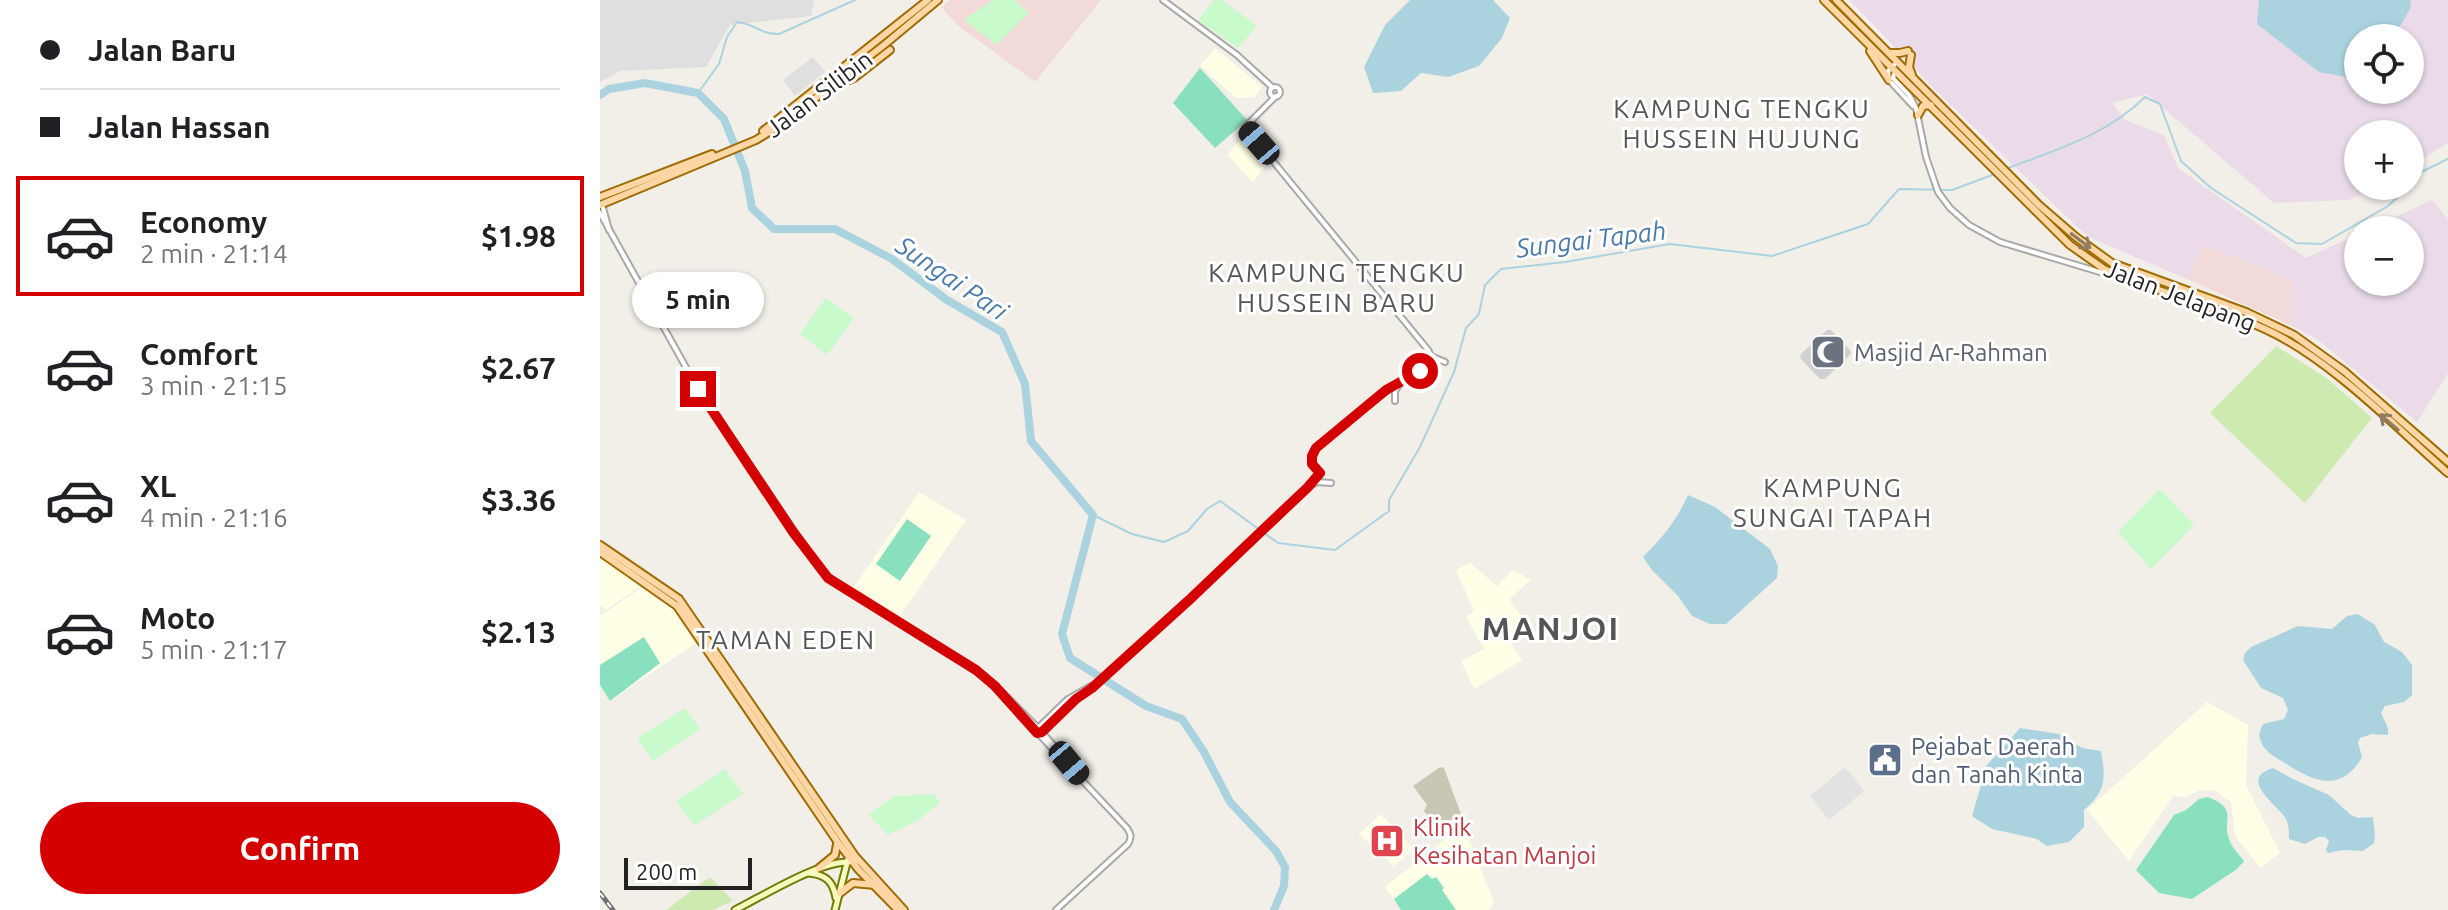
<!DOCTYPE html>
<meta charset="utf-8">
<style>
body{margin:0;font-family:Ubuntu,sans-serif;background:#f6f6f6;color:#202124;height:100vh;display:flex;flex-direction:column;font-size:30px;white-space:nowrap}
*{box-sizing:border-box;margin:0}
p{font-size:26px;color:#757577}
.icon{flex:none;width:44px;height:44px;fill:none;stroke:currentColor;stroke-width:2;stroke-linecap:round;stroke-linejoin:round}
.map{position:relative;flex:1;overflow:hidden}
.side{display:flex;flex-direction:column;background:#fff;width:600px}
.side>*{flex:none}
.banner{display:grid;align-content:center;height:176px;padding:0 40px;background:#fff}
.controls{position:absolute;left:1744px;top:24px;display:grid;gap:16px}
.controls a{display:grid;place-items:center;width:80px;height:80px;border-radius:50%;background:#fff;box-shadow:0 2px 6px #0004;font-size:40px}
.scale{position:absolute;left:24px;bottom:20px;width:128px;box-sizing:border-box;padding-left:8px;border:4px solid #222;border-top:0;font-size:22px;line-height:28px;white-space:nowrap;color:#222;-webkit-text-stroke:6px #fff;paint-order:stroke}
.end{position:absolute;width:36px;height:36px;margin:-18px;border:10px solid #d40000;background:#fff;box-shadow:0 0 0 4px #fff}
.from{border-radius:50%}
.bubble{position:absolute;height:56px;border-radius:28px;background:#fff;box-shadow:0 2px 6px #0004;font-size:26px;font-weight:600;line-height:56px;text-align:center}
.car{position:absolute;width:24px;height:48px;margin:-24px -12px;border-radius:10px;box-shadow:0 0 6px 2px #0007;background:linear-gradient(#222 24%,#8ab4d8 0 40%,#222 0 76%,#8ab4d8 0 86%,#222 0)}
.banner b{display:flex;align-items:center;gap:28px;height:76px;font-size:30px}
.banner b+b{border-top:2px solid #e0e0e0}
.banner i{width:20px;height:20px;background:#202124}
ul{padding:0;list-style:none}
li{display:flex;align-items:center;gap:24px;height:120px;margin:0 16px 12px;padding:0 24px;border:4px solid transparent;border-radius:0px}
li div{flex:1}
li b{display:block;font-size:30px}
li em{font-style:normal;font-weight:600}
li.current{border-color:#d40000}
li>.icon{width:72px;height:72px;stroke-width:1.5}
.primary-button{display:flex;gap:16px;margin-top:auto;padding:16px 40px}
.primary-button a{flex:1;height:92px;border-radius:48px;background:#d40000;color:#fff;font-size:32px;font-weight:600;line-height:92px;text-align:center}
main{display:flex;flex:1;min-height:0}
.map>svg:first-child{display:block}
.residential{fill:#e0dfdf}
.commercial{fill:#f2dad9}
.industrial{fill:#ebdbe8;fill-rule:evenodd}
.education{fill:#ffffe5}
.religious{fill:#d0d0d0}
.construction{fill:#c7c7b4}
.grass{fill:#cdebb0}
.park{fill:#c8facc}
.pitch{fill:#88e0be}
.parking{fill:#e2e2e2}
.water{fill:#aad3df}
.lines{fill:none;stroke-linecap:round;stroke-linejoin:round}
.stream{stroke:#aad3df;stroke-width:2}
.river{stroke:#aad3df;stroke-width:8}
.tertiary-casing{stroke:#a9a9a9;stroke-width:8}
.secondary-casing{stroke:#707d05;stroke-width:9}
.primary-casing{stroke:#a06b00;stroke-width:10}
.tertiary{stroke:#fff;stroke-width:4}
.secondary{stroke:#f7fabf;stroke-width:5}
.primary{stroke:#fcd6a4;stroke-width:6}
.rail-casing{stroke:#707070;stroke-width:5}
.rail{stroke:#fff;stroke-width:2;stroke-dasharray:6;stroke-linecap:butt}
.oneway{stroke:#8f7c63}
.route{stroke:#d40000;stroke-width:10}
.labels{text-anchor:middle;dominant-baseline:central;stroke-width:6;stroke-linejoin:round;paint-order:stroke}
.street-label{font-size:24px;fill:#222;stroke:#fff}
.worship-label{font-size:24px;fill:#5b616d;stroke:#fff;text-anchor:start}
.service-label{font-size:24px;fill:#4e5e75;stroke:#fff;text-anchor:start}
.health-label{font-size:24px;fill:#be3a42;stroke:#fff;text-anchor:start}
.neighbourhood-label{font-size:26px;letter-spacing:2px;fill:#555;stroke:#fff}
.water-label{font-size:26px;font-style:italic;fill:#4a7aab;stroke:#fff}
.district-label{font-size:32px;font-weight:bold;letter-spacing:2px;fill:#555;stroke:#fff}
</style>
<main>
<section class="side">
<div class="banner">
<b><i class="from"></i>Jalan Baru</b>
<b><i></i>Jalan Hassan</b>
</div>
<ul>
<li class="current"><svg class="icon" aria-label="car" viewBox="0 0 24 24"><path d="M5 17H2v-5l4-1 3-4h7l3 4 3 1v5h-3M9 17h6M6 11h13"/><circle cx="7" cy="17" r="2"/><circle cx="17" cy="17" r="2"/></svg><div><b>Economy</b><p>2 min · 21:14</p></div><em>$1.98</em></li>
<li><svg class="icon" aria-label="car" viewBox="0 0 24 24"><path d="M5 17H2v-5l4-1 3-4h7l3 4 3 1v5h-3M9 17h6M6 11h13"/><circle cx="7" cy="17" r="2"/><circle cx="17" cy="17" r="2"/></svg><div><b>Comfort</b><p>3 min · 21:15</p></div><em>$2.67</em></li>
<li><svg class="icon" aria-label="car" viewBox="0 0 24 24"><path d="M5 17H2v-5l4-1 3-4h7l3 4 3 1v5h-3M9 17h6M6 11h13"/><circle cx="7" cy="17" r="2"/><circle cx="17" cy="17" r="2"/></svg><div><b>XL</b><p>4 min · 21:16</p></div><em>$3.36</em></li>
<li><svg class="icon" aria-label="car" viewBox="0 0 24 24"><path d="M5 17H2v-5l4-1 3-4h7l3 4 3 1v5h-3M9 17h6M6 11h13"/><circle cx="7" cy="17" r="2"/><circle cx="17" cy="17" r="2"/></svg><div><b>Moto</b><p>5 min · 21:17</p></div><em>$2.13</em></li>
</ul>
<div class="primary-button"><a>Confirm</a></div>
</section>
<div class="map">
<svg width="1848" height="910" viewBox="0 0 1848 910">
<rect width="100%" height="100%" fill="#f2efe9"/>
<!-- residential -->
<g class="residential">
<path d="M0,0h214l-3,16 -81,9 -24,42 -86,4 -20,11z"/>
<path d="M213,57l12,15 -30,24 -12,-16z"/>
</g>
<!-- commercial -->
<g class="commercial">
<path d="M351,0h150l-66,82 -78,-57 -16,-18z"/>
<path d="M1602,245l90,35 -2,45 -103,-46z"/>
</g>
<!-- industrial -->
<path class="industrial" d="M1250,0h598v143l-38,23v-32h-52v52h16l-25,14 -75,3 -127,-109 -34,9 12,17 39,15 14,33 128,90 52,-24v48h52v-52h-43l65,-30 16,19v154l-31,49 -100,-83 -27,-14 2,-45 -89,-35 -16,34 -99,-42 -151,-145zM1758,38h52v52h-52z"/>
<!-- education -->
<g class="education">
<path d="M615,48l47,39 -7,10 -19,1 -36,-32z"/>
<path d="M648,137l21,24 -16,21 -26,-27 15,-17z"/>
<path d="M319,492l47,28 -66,96 -46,-29z"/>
<path d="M4,559l39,26 -37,25 -6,-5v-45z"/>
<path d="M870,563l27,23 16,-16 18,10 -22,19 16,23 -18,16 15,22 -48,29 -13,-28 23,-12 -18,-32 8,-6 -18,-41z"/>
<path d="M44,586l27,19 25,38 -86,58 -10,-16v-69z"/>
<path d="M1607,702l41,23 -2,60 34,68 -20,15 -25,-32 -4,-34 -15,-11 -16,-1 -15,7 -12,-1 -44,65 -42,-51z"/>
<path d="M781,814l33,35 -20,17 -35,-32z"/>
<path d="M863,825l31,77 -3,6 -2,2h-33l-21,-33 -3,2 -5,-5 -33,25 -9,-12z"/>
</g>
<!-- religious -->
<path class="religious" d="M1230,329l20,21 1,4 -26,25h-5l-20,-21 1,-4 26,-24z"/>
<!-- construction -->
<path class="construction" d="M840,767l4,1 17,46 -23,13 -14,-16 3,-6 -14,-19z"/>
<!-- grass -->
<g class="grass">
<path d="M1676,346l52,33 44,39 -67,85 -95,-90z"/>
<path d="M110,877l23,24 -20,9h-47z"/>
</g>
<!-- park -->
<g class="park">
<path d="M393,0h21l15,13 -32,32 -33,-25z"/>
<path d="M614,0h8l35,26 -19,22 -40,-28z"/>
<path d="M226,298l28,20 -27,37 -27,-21z"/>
<path d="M1560,489l34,36 -43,44 -33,-37z"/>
<path d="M85,708l15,21 -47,32 -16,-23z"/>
<path d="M125,769l18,25 -49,31 -18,-24z"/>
<path d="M334,794l6,9 -23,18 -29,14 -20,-21 27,-18z"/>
</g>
<!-- pitch -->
<g class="pitch">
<path d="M600,68l47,52 -32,28 -42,-45z"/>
<path d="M307,519l24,17 -31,45 -24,-17z"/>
<path d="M44,637l16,26 -50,38 -10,-16v-20z"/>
<path d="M1607,797c32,11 15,22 22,42 2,8 11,16 15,22l-7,8 -45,30 -33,-6 -23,-23 38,-55 12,-5 13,-11z"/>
<path d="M827,874l5,5 4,-2 8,11 -2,2 14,20h-55l-7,-11z"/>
</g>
<!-- parking -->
<path class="parking" d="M1245,767l19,24 -35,29 -19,-24z"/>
<!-- water -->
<g class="water">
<path d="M810,0h83l17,18 -8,20 -23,28 -31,11 -27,-4 -20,18 -28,2 -9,-26 21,-42z"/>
<path d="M1659,0h152l-1,9 -17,29h-35v32l-11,7 -28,-5 -62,-48z"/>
<path d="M1088,495l27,12 55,42 8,17 -1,12 -51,46h-16l-18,-8 -14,-20 -26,-26 -9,-13c20,-20 34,-37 45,-62z"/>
<path d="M1758,614l17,11 9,17 18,10 10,13v30l-8,7 -19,4 -4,7 7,15v7l-16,-1 -12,4 -2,4 4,15c-20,36 -49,25 -77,6 -9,-5 -20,-11 -24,-21 -3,-7 -1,-12 2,-18l21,-5 4,-9 -5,-12 -22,-10 -18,-28 2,-7 6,-6 47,-21 34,3 15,-13z"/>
<path d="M1420,728l39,6 23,14 19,3c5,28 5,40 -17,59v17l-15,15 -22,4 -10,-7 -45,-10 -20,-13 15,-51z"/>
<path d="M1673,768l20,11 36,16 22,20 7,3 15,-1 2,18 -1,8 -11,8 -20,-1 -15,3 -2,-3 3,-9 -4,-4h-7l-13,7 -16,-5c0,-6 0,-14 -3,-20 -6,-12 -50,-40 -13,-51z"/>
</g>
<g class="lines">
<!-- stream -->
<g class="stream">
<path d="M98,93l21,-29 8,-27 10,-15c19,2 22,12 42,12l76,-34"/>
<path d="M1408,168c48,-18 99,-33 137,-71l15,7 21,57 30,27 85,55 26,1 66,-38 22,-20"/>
<path d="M1811,185l8,-12 29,-14"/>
<path d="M493,515l39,19 32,8 24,-11 19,-22 13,-8 58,42 57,7 54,-39v-11l31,-53 34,-75 12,-44 13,-14 6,-29 16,-16 64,-7 105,-18 102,12 96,-32 31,-35 53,1 43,-16"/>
</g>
<!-- river -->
<path class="river" d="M0,95l9,-6 36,-6 53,10 26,26 21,52 7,37 22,21h61l57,30 55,41 55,32 23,52 6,57 62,74 -31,119 8,24 76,48 36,13 22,33 26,50 46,49 9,16 -1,19 -10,24"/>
<!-- tertiary casing -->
<g class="tertiary-casing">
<g id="tertiary">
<path d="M563,0l74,55 35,32"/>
<path d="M1297,62l-9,9 1,9 24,26"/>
<path d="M1295,71l-2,7 16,17 7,13 10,49 12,35 12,16 19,17 31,17 123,37"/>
<circle cx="675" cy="92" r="5"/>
<path d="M2,204l7,26"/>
<path d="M0,213l98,176 122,180 17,15 147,92 143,152c4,6 5,10 1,16l-72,66"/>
<path d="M833,357l12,5"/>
<path d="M821,370l7,-8 1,-9"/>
<path d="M795,401v-10l6,-9"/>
<path d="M710,486l7,-4 14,1"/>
<path d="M400,690l42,42 39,45"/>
<path d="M439,727l29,-28 23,-13"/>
<path d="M437,733l5,-1 34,-33 16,-11 96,-87 120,-114 12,-14 -8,-9v-8l4,-8c38,-33 73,-65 120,-83l-8,-15 -183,-223 31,-31"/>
</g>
</g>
<!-- secondary casing -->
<g class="secondary-casing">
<g id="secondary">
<path d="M209,873c17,2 24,8 27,25"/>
<path d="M135,910c30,-15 88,-52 120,-48"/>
<path d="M235,910l13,-51"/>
</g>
</g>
<!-- primary casing -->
<g class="primary-casing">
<g id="primary">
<path d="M1224,0l246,245 34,24 16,7c48,19 98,31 145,53 64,29 130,97 183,144"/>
<path d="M1236,0l203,205 37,32 36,26 134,49 48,23 50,36 104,91"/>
<path d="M1270,51l19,29"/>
<path d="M1290,53h10l8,-2"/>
<path d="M1311,55l-2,12 3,8"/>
<path d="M240,84l14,-6 36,-28"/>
<path d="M1318,115l5,-9 8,-1"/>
<path d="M163,131l165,-131"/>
<path d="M0,197l112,-43"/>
<path d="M0,205l156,-65 26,-16 102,-79 54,-45"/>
<path d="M0,545l79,54 176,257 49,54"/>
<path d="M0,552l77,54 160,235 21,28 40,41"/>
<path d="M219,868l16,-13 2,-11"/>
<path d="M240,893l13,-10 22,2"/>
</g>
</g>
<!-- tertiary -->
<use href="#tertiary" class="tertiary"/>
<!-- secondary -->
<use href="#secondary" class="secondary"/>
<!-- primary -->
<use href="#primary" class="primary"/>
<!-- rail casing -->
<g class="rail-casing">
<path id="rail" d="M0,893l13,17"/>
</g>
<!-- rail -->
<use href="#rail" class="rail"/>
</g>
<!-- one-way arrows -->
<defs><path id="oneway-shaft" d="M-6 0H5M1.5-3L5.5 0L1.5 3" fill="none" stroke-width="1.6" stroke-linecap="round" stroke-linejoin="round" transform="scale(2)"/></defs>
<g class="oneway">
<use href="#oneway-shaft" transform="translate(1481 241) rotate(37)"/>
<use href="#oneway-shaft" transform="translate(1789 422) rotate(-139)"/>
</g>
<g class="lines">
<!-- route -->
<path class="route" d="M98,389l95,143 35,46 148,92 19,16 42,47 5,-1 34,-33 16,-11 96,-87 120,-114 12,-14 -8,-9v-8l4,-8 70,-58 34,-19"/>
</g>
<!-- icons -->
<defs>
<g id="mosque-square" transform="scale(1.8)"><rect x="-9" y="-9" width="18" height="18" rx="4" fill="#6b7280" stroke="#fff"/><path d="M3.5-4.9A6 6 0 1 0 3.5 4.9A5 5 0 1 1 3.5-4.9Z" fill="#fff"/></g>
<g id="civic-square" transform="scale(1.8)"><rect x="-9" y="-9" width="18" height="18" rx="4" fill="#5c6f8a" stroke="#fff"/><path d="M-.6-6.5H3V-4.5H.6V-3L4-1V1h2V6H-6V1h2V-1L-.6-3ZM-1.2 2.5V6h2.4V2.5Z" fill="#fff"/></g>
<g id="hospital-square" transform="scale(1.8)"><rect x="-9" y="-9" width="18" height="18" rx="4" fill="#e0444e" stroke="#fff"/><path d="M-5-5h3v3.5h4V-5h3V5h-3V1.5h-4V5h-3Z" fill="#fff"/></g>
</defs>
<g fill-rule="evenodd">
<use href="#mosque-square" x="1228" y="352"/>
<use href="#civic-square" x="1285" y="760"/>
<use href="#hospital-square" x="787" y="841"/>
</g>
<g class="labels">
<!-- street labels -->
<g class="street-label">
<text transform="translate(219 94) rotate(-37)">Jalan Silibin</text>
<text transform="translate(1580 296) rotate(21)">Jalan Jelapang</text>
</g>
<!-- worship labels -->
<g class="worship-label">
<text x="1254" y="352">Masjid Ar-Rahman</text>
</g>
<!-- service labels -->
<g class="service-label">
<text x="1311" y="746">Pejabat Daerah<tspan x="1311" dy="28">dan Tanah Kinta</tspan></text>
</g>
<!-- health labels -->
<g class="health-label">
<text x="813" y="827">Klinik<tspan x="813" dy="28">Kesihatan Manjoi</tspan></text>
</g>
<!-- neighbourhood labels -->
<g class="neighbourhood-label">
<text x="1142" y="108">KAMPUNG TENGKU<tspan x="1142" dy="30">HUSSEIN HUJUNG</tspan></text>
<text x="737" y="272">KAMPUNG TENGKU<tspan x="737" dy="30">HUSSEIN BARU</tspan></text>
<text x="1233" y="487">KAMPUNG<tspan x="1233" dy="30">SUNGAI TAPAH</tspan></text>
<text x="186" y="639">TAMAN EDEN</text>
</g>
<!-- water labels -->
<g class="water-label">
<text transform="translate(991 239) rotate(-7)">Sungai Tapah</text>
<text transform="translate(352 278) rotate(34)">Sungai Pari</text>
</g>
<!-- district labels -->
<g class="district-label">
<text x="951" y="628">MANJOI</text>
</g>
</g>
</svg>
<div class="controls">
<a><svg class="icon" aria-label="locate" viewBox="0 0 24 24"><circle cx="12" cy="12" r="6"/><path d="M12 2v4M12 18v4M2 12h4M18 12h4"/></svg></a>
<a>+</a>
<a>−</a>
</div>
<div class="scale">200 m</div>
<i class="end from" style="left:820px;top:371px"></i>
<i class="end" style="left:98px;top:389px"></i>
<div class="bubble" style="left:32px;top:272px;width:132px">5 min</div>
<i class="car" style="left:659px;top:143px;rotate:319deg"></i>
<i class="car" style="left:469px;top:763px;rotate:140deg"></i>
</div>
</main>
